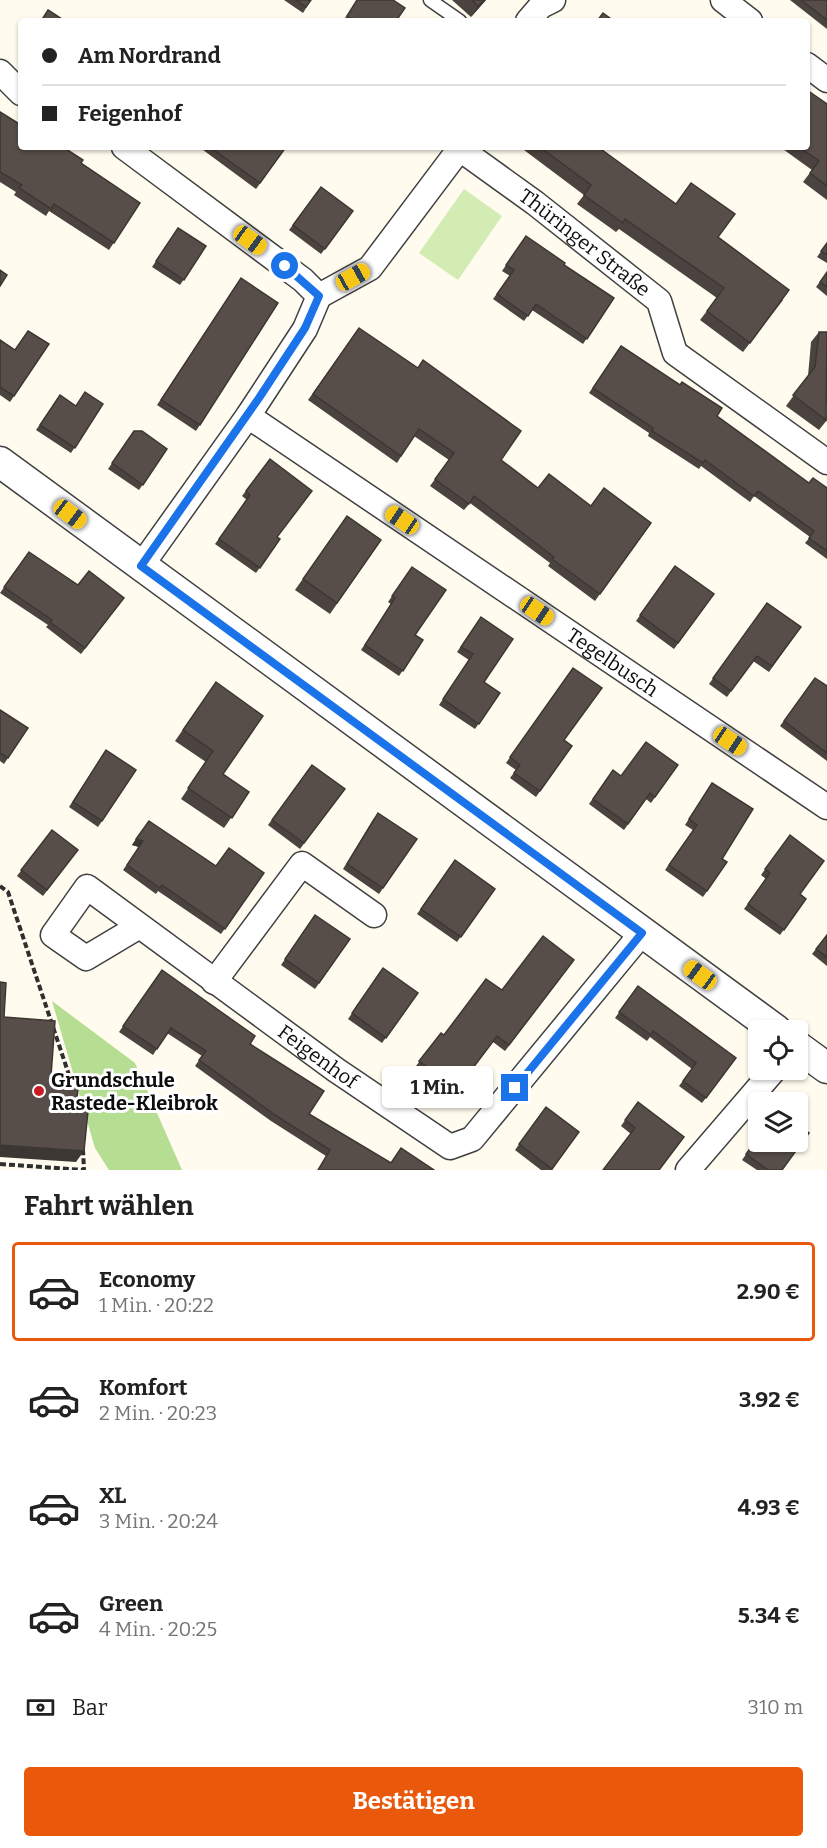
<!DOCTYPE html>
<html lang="de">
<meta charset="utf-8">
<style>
body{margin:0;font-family:Bitter,serif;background:#f2f2f2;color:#222;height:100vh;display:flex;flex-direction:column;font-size:22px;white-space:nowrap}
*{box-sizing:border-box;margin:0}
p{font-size:20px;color:#767676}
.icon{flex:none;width:33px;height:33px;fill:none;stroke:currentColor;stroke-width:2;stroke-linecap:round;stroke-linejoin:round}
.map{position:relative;height:1170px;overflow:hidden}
.details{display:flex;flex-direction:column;background:#fff;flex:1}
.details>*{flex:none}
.hud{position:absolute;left:18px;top:18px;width:792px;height:132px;border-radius:6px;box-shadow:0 2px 4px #0004;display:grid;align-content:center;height:132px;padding:0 24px;background:#fff}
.buttons{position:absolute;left:748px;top:1020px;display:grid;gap:12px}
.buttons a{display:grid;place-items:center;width:60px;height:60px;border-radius:6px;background:#fff;box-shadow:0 2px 4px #0004;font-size:30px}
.end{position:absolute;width:27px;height:27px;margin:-14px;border:8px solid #1a73e8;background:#fff;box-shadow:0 0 0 3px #fff}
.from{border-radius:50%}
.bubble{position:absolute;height:42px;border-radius:6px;background:#fff;box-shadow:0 2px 4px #0004;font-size:20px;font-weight:700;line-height:42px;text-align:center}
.car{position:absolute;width:18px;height:36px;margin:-18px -9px;border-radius:8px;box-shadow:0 0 4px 2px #0007;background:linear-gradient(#f5c518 24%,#345 0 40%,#f5c518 0 76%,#345 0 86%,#f5c518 0)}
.hud b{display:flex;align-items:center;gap:21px;height:57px;font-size:22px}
.hud b+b{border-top:2px solid #e0e0e0}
.hud i{width:15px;height:15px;background:#222}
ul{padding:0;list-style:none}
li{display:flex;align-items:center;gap:18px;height:99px;margin:0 12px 9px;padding:0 12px;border:3px solid transparent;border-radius:6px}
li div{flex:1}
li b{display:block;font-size:22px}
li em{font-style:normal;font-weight:700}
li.current{border-color:#ea580c}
li>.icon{width:54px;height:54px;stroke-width:1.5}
h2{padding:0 24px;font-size:27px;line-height:72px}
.pay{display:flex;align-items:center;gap:15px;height:66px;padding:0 24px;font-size:22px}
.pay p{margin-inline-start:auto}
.cta{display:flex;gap:12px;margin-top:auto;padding:12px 24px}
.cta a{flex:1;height:69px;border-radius:6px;background:#ea580c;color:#fff;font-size:24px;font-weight:700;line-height:69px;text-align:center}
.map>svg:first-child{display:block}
.green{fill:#d2ecb4}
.forest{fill:#b5de92}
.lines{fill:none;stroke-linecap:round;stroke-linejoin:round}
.service-casing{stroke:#404040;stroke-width:15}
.minor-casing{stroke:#404040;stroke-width:27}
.tertiary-casing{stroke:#404040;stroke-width:33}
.path{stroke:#2f2f2f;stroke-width:4;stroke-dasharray:6 3;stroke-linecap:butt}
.service{stroke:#fff;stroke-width:12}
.minor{stroke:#fff;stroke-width:24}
.tertiary{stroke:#fff;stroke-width:30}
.wall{fill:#4b433f}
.shaded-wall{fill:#3d3733}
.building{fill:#574e49;stroke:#3d3733;stroke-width:1.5}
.route{stroke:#1a73e8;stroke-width:8}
.poi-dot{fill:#c71b25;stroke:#fff;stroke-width:2}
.labels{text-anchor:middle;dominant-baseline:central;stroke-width:6;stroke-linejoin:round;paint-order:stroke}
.street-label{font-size:20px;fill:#0d0d0d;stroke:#fff}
.poi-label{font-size:20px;font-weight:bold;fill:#0d0d0d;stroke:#fff;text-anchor:start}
</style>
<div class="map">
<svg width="827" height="1170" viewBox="0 0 827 1170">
<rect width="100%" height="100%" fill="#fffbee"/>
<!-- green -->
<path class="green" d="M464,189l38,27 -44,64 -39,-27z"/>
<!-- forest -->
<path class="forest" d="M52,1001l83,62 47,107h-73l-14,-22z"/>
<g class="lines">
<!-- service casing -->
<g class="service-casing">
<path id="service" d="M430,0l30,21"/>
</g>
<!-- minor casing -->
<g class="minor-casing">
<g id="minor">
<path d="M723,0l27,21"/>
<path d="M528,21l13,-15 12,-6"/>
<path d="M807,65l20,15"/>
<path d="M0,72l21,21"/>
<path d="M124,147l179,133 16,16"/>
<path id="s1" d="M460,149l75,54 124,98 16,52 152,109"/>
<path d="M319,296l51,-28 91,-121"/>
<path id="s2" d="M248,416l579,391"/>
<path d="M141,566l107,-150 57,-87 14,-33"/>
<path id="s3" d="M138,927l-52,31 -33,-23 34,-48 249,183 114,77 22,-8 170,-206"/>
<path d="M214,982l88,-118 72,51"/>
<path d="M688,1170l86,-100"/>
</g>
</g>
<!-- tertiary casing -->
<g class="tertiary-casing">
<g id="tertiary">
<path d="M0,462l776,568"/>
<path d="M798,1047l29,21"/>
</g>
</g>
<!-- path -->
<g class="path">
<path d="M0,886l8,6 63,189"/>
<path d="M76,1097l6,18"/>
<path d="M0,1164l84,6 -1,-20"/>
</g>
<!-- service -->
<use href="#service" class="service"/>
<!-- minor -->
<use href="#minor" class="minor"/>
<!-- tertiary -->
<use href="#tertiary" class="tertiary"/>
</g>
<!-- wall -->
<g class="wall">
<path d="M284,0h27l-8,13z"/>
<path d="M357,0l39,21h-53z"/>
<path d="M452,0h34l-15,17z"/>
<path d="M790,0h37v29z"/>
<path d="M827,104v96l-24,-18 9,-12 -32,-23h27z"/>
<path d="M0,112l81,51 59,40 -31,47 -60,-39 -3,5 -32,-21 2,-3 -16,-10z"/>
<path d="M199,147h87l-30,42z"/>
<path d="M520,147h78l120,90 65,63 -40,52 -43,-32 17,-22 -98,-69 -3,3 -39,-28 7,-9z"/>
<path d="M321,187l32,24 -32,43 -32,-24z"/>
<path d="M178,228l28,18 -26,39 -28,-18z"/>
<path d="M526,236l38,29 50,33 -31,46 -51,-34 -8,11 -31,-22 17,-23 -8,-5z"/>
<path d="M827,243v20l-10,-6z"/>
<path d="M827,272v24l-11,-9z"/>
<path d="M241,278l37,25 -82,128 -39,-26z"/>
<path d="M359,328l142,132 37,28 53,18 60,17 -56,78 -47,-35 2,-3 -80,-60 -6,7 -34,-24 19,-26 -35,-24 -17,27 -89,-63z"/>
<path d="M819,332l8,88 -8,10 -33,-24 22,-30 3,-34z"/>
<path d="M0,340l15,10 34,-6 -39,58 -10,-7z"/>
<path d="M621,346l188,137 18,5v71l-22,-16 5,-6 -56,-41 -4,6 -49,-36 -2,3 -51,-33 1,-3 -60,-40z"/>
<path d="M60,395l16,11 27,-2 -32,49 -35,-23z"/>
<path d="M134,431l33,18 -28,41 -31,-21z"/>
<path d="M270,459l7,78 3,2 -24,34 -41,-29 32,-44 -5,-4z"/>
<path d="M347,516l34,24 -51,74 -35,-24z"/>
<path d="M29,552l49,33 46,13 -43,56 -35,-27 2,-2 -48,-32z"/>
<path d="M675,566l39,28 -40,55 -38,-28z"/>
<path d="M412,567l3,68 8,5 -24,36 -38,-26 30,-46 -3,-2z"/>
<path d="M767,603l34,24 -32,45 -16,-11 -26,36 -18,-13z"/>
<path d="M481,617l3,65 16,11 -25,36 -36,-24 30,-45 -12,-8z"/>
<path d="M573,668l-9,72 8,6 -36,51 -26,-19 6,-8 -10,-7z"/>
<path d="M815,678l12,8v75l-47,-35z"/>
<path d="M216,682l7,92 26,18 -25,36 -43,-29 25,-37 -31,-21z"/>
<path d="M0,710l28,18 -24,36 -4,-3z"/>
<path d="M106,750l30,20 -38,57 -29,-20z"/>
<path d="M312,765l33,24 -45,60 -32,-24z"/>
<path d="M678,765l-27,38 -5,-4 -22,31 -35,-26 24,-34 8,6z"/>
<path d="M712,783l10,76 5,3 -24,35 -38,-27 28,-40 -8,-5z"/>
<path d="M374,818l43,21 -38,55 -36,-25z"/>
<path d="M149,821l67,45 48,7 -43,61 -63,-43 -2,3 -33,-24 16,-23 -7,-2z"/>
<path d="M52,830l26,20 -35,46 -26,-20z"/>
<path d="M790,835l10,59 6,5 -26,36 -36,-26 22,-30 -5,-4z"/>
<path d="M455,860l40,29 -38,53 -40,-28z"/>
<path d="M315,915l35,24 -35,50 -34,-24z"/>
<path d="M827,935v31l-15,-12z"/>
<path d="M574,960l-69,91 -12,-9 -40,53 -37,-29 25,-33 3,2 58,-45z"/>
<path d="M383,968l35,25 -36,50 -34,-24z"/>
<path d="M162,970l88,74 59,70 82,49 43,7 -108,-14 -55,-35 -76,-55 7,-10 -35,-23 -14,22 -34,-23z"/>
<path d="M638,986l98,72 -34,45 -23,-17 13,-17 -42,-32 -3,4 -32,-23z"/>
<path d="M638,1102l46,35 -53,-3 -10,-8z"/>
<path d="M546,1107l33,25 -27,38h-11l-26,-20z"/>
<path d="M759,1136l24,34h-26l-15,-10z"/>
</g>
<!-- shaded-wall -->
<g class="shaded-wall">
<path d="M484,0h2l-15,17 7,-11z"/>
<path d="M136,839l7,2 -4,6 -7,-2z"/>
<path d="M0,1145l84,6 -8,11 -76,-5z"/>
</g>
<!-- building -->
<g class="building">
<path d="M296,0h15l-5,7z"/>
<path d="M357,0h36l12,8 -9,13h-42l-7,-5z"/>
<path d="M472,0h12l-6,6z"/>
<path d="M801,0h26v20z"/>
<path d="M48,10l17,11h-24z"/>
<path d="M603,13l11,8h-17z"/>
<path d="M807,90l20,14v82l-17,-13 9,-12 -20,-14h8z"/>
<path d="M0,112l21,13v22h42l20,13 -2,3 59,40 -26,40 -60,-39 -3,5 -32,-21 3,-3 -22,-13z"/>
<path d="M210,147h76l-26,36z"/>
<path d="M540,147h58l78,57 15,-21 44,31 -17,23 71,53 -39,53 -43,-32 17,-23 -99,-69 -2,4 -39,-28 7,-10z"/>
<path d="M321,187l32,24 -28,38 -32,-24z"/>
<path d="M178,228l28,18 -22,34 -28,-19z"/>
<path d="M526,236l39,27 -1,2 50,33 -27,41 -51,-35 -8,12 -31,-22 17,-24 -8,-5z"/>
<path d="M827,243v12l-6,-4z"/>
<path d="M0,270l7,5 -7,11z"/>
<path d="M827,272v15l-7,-5z"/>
<path d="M241,278l37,25 -78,122 -39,-25z"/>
<path d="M359,328l59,40 5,-8 98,71 -20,29 37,28 11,-14 42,32 13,-18 47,35 -51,71 -48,-35 2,-2 -80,-61 -5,8 -34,-25 19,-26 -35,-24 -18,27 -88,-62z"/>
<path d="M28,331l21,13 -35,52 -14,-9v-47l15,10z"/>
<path d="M819,332h8l-1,88 -33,-25 22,-28z"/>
<path d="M621,346l59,39 2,-3 40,26 -5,8 92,67 4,-5 14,10v63l-18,-13 5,-7 -56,-40 -4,5 -49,-36 -2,3 -51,-32 1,-3 -60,-40z"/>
<path d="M85,392l18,12 -28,44 -35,-23 20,-30 16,11z"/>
<path d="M134,431h8l25,18 -24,36 -31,-22z"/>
<path d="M270,459l42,32 -35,46 3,2 -20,29 -41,-29 31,-44 -4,-4z"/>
<path d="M347,516l34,24 -44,63 -34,-24z"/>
<path d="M29,552l49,33 11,-14 35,27 -39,50 -35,-26 2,-2 -48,-33z"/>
<path d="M675,566l39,28 -36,49 -38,-28z"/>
<path d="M412,567l34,23 -31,45 8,5 -20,31 -38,-26 30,-47 -3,-2z"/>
<path d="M767,603l34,24 -29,39 -15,-10 -26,35 -18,-13z"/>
<path d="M481,617l32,22 -29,43 16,11 -21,31 -36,-25 30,-45 -12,-7z"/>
<path d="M573,668l29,20 -38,52 8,6 -32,45 -26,-18 6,-8 -10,-8z"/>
<path d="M815,678l12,8v67l-43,-32z"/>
<path d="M216,682l47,34 -40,58 26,18 -17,26 -44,-30 25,-37 -30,-21z"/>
<path d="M0,710l28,18 -20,30 -8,-5z"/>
<path d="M646,742l32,23 -23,32 -5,-4 -22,31 -35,-25 20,-29 8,6z"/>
<path d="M106,750l30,20 -34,51 -29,-19z"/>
<path d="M312,765l33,24 -41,54 -32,-23z"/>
<path d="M712,783l41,26 -31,50 5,3 -20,29 -38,-26 28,-40 -8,-6z"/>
<path d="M378,813l39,26 -34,49 -36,-24z"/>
<path d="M149,821l67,45 13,-18 35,25 -39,56 -63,-44 -2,3 -33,-23 16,-24 -7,-2z"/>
<path d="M52,830l26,20 -31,40 -26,-20z"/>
<path d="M790,835l34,26 -24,33 6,5 -22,31 -36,-26 22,-31 -5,-4z"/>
<path d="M455,860l40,29 -34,48 -40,-28z"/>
<path d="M315,915l35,24 -31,44 -34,-24z"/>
<path d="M827,935v22l-11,-8z"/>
<path d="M543,936l31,24 -65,85 -12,-9 -40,53 -38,-28 22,-28 3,2 42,-56 16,11z"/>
<path d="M383,968l35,25 -32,45 -34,-25z"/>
<path d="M162,970l93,66 -5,8 74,47 -15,23 82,49 10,-15 33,22h-116l12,-20 -55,-35 -76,-55 7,-9 -35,-23 -14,21 -34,-23z"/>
<path d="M0,982l6,1 -2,34 51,4 -4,55 28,1 -3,33 12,1 -4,40 -84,-6z"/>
<path d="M638,986l98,72 -30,40 -23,-17 13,-18 -43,-32 -2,4 -32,-23z"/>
<path d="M638,1102l46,35 -25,33h-56l32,-42 -10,-8z"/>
<path d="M546,1107l33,25 -27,37 -33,-25z"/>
<path d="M798,1125l11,8 -27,37h-14l-22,-16 13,-18v6h39z"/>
</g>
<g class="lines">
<!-- route -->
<path class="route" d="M285,266l34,30 -14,32 -46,70 -118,168 501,367 -127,155"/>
</g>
<!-- markers -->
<circle class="poi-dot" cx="39" cy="1091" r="6"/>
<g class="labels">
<!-- street labels -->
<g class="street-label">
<text stroke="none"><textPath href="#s1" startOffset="156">Thüringer Straße</textPath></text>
<text stroke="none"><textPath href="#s2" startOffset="440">Tegelbusch</textPath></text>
<text stroke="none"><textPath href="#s3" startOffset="446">Feigenhof</textPath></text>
</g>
<!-- poi labels -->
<g class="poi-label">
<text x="51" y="1080">Grundschule<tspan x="51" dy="23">Rastede-Kleibrok</tspan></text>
</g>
</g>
</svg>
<div class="buttons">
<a><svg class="icon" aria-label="locate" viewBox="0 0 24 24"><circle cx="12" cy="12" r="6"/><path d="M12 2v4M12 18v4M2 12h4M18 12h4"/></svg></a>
<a><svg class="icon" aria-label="layers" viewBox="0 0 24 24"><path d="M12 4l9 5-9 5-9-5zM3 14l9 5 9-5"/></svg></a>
</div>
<i class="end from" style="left:285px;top:266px"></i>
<i class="end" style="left:515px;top:1088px"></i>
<div class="bubble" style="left:382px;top:1066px;width:111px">1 Min.</div>
<i class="car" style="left:250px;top:240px;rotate:126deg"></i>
<i class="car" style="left:353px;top:277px;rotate:61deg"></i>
<i class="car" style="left:70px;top:514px;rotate:127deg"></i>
<i class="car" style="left:402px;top:520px;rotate:304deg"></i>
<i class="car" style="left:537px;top:611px;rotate:124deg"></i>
<i class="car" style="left:730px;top:741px;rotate:124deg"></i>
<i class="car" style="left:700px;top:975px;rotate:306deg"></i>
<div class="hud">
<b><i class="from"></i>Am Nordrand</b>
<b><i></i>Feigenhof</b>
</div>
</div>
<section class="details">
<h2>Fahrt wählen</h2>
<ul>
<li class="current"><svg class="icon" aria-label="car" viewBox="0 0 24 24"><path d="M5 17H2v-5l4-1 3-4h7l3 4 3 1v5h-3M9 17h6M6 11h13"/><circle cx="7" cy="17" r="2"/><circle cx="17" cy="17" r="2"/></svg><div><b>Economy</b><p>1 Min. · 20:22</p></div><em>2.90 €</em></li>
<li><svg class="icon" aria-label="car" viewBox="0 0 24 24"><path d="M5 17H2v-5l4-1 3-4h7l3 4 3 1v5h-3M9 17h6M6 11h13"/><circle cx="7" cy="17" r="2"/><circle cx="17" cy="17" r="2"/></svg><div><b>Komfort</b><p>2 Min. · 20:23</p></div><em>3.92 €</em></li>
<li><svg class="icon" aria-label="car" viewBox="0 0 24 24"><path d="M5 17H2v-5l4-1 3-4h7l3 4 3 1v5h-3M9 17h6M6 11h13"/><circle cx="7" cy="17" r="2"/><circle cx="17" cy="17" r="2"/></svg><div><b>XL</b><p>3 Min. · 20:24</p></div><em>4.93 €</em></li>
<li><svg class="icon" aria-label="car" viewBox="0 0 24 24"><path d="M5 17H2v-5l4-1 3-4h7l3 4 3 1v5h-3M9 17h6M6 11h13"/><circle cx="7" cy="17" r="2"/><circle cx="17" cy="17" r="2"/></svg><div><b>Green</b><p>4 Min. · 20:25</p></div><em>5.34 €</em></li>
</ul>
<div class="pay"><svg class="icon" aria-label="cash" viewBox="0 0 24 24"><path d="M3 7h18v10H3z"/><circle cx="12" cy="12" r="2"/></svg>Bar<p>310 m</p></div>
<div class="cta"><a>Bestätigen</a></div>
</section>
